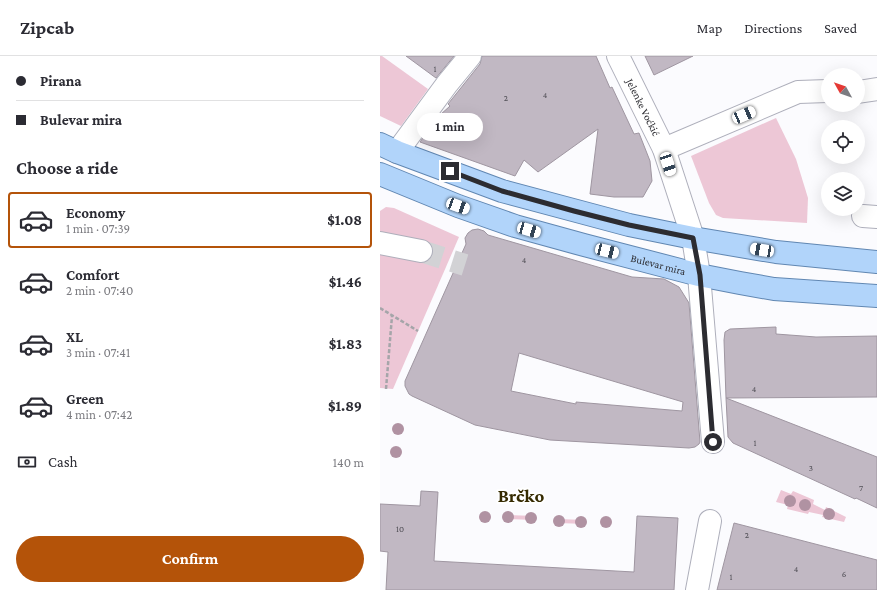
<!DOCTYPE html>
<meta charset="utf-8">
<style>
body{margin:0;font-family:"Crimson Pro",serif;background:#f7f7f7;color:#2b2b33;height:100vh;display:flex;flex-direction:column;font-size:15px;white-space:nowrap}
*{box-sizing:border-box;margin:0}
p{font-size:13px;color:#7c7c81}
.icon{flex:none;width:22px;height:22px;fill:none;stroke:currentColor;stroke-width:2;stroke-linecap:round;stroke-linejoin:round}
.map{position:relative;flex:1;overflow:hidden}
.sheet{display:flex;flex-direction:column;background:#fff;width:380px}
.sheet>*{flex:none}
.guide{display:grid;align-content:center;height:88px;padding:0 16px;background:#fff}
.needle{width:26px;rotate:310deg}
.buttons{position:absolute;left:441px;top:12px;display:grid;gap:8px}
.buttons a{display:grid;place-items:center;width:44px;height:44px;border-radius:50%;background:#fff;box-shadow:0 4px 16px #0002;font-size:20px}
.end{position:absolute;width:18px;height:18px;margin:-9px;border:5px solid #2c2c31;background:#fff;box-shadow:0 0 0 2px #fff}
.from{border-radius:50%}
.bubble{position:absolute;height:28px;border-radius:14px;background:#fff;box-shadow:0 4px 16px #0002;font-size:13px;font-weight:700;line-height:28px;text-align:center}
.car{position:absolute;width:12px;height:24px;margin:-12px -6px;border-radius:5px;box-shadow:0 0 3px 1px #0007;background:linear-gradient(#fff 24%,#345 0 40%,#fff 0 76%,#345 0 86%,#fff 0)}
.guide b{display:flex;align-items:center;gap:14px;height:38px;font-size:15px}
.guide b+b{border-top:1px solid #e1e1e2}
.guide i{width:10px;height:10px;background:#2b2b33}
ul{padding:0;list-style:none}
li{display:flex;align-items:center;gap:12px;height:56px;margin:0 8px 6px;padding:0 8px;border:2px solid transparent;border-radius:4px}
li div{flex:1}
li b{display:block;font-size:15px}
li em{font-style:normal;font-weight:700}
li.selected{border-color:#b45309}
li>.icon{width:36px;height:36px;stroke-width:1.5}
h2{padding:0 16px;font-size:18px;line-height:48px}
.pay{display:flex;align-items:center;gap:10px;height:44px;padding:0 16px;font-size:15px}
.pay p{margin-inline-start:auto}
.button{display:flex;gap:8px;margin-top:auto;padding:8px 16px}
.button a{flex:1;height:46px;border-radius:24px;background:#b45309;color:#fff;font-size:16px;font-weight:700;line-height:46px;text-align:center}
header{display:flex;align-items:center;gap:24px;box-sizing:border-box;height:56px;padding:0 20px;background:#fff;border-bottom:1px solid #e1e1e2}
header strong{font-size:19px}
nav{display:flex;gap:22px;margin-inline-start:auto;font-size:14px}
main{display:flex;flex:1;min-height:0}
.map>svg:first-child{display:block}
.green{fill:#edc7d6}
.building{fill:#c1b8c3;stroke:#9f96a1;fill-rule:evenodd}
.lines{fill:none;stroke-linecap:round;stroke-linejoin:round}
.minor-tunnel{stroke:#d2d2d5;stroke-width:22;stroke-dasharray:22 11;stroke-linecap:butt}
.minor-casing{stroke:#aeafbb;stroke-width:24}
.major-casing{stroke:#6187b2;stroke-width:24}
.path{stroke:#a5a5a9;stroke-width:2.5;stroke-dasharray:4 2;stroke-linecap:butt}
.minor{stroke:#fff;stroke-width:22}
.major{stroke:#b1d4fa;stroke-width:22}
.tree{fill:#b092a2}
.route{stroke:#2c2c31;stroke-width:5}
.labels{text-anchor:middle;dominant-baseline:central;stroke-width:4;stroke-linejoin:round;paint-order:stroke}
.number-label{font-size:9px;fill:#514f56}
.street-label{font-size:11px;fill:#2c2c31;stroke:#fff}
.town-label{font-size:19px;font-weight:bold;fill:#352a00;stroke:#fff}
</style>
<header>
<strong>Zipcab</strong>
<nav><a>Map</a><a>Directions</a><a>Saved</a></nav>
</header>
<main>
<section class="sheet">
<div class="guide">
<b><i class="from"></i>Pirana</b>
<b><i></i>Bulevar mira</b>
</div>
<h2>Choose a ride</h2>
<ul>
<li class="selected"><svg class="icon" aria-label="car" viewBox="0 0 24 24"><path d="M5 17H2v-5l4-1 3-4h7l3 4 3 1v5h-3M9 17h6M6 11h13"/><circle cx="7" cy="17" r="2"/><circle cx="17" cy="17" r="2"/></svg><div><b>Economy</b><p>1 min · 07:39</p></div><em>$1.08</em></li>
<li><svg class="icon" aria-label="car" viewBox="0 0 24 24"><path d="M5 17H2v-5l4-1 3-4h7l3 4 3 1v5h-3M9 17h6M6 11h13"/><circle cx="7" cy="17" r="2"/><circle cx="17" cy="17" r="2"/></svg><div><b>Comfort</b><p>2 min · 07:40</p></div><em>$1.46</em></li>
<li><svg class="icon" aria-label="car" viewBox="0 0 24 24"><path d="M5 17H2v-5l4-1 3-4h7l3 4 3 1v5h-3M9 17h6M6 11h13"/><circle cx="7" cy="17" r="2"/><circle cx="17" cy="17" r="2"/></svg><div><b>XL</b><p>3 min · 07:41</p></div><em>$1.83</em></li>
<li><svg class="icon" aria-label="car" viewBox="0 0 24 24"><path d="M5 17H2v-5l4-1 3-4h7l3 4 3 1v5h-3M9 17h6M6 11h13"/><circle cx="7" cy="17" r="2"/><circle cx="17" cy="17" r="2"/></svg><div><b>Green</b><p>4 min · 07:42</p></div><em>$1.89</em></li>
</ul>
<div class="pay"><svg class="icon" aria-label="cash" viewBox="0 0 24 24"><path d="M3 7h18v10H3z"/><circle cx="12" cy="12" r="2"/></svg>Cash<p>140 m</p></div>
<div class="button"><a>Confirm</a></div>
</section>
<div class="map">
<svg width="497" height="534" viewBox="0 0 497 534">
<rect width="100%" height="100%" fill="#fbfbfe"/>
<!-- green -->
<g class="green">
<path d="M0,0h2l46,33 -27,37 -21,-10z"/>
<path d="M396,62l20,41 12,39 -1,25 -84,-5 -7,-3 -7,-12 -18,-47z"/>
<path d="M6,151l8,1 65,29 -66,152 -13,-1v-177z"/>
<path d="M401,434l10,4 2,-3 21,9 -1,4 12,6 1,-3 20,10 -2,5 -22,-5 1,-2 -14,-3 -1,2 -21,-5 1,-4 -12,-3z"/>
<path d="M127,459l28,1 -1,4 -27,-1z"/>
<path d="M178,463l27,1v4l-27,-1z"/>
</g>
<!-- building -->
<g class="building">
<path d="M26,0h48l-18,22z"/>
<path d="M102,0h114l14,32 2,-1 22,47 5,-1 11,28 2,20 -9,16h-29l-24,-3 8,-65 -60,43 -14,-12 -9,16 -95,-34 10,-14 11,-12 -1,-1 10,-9 -2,-2 32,-40z"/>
<path d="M265,0h48l-39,19z"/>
<path d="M98,173l6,2 4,4 144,42 32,2 15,8 10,16 11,139 -1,2 -4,3 -6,1 -139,-8 -75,-15 -63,-29 -3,-2 -4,-8v-5l61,-137 -1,-6 3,-5 4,-3zM139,297l164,49 -1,9 -106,-9v2l-65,-13z"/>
<path d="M396,271v7l40,3 61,-1v61l-151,1 -2,-58 1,-8 5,-3z"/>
<path d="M346,342l151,59v51l-21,-10 -1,1 -122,-56 -5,-6z"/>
<path d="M41,435l17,1 -4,69 200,11 3,-56 41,2 -4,72h-288l2,-38 -8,-1v-47l40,2z"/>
<path d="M354,467l143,37v30h-160z"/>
</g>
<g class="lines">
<!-- minor-tunnel -->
<path class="minor-tunnel" d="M41,195l44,14"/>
<!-- minor casing -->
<g class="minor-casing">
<g id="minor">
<path id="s1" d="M238,0l46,93 29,89 6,37 14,167"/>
<path d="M478,36l19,-3"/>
<path d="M284,93l134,-57 30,-1"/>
<path d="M17,96l50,-68 23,-28"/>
<path d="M483,160l14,1"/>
<path d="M0,187l41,8"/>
<path d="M317,534l13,-69"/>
</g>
</g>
<!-- major casing -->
<g class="major-casing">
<g id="major">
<path d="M0,88l17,8 105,39 127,34 64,13 83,14 101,10"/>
<path id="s2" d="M0,118l78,32 57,20 69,19 115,30 41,8 34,6 103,7"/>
</g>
</g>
<!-- path -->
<g class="path">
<path d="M0,252l38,23"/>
<path d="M6,333l6,-73"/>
</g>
<!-- minor -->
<use href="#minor" class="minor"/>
<!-- major -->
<use href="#major" class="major"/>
</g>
<!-- trees -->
<g class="tree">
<circle cx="18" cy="373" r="6"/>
<circle cx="16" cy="396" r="6"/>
<circle cx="410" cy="445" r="6"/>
<circle cx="425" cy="449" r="6"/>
<circle cx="449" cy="458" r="6"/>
<circle cx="105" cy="461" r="6"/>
<circle cx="128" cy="461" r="6"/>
<circle cx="151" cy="462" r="6"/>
<circle cx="179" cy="465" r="6"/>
<circle cx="201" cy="466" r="6"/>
<circle cx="226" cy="466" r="6"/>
</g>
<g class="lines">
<!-- route -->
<path class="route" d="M70,115l52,20 72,20 55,14 64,13 7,37 13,167"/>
</g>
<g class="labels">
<!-- number labels -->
<g class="number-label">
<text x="55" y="13">1</text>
<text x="165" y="39">4</text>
<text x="126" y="42">2</text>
<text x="144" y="204">4</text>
<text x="374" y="333">4</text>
<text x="375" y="387">1</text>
<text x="431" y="412">3</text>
<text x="481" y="432">7</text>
<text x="20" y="473">10</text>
<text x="367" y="479">2</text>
<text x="416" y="513">4</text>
<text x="464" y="518">6</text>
<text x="351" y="521">1</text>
</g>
<!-- street labels -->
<g class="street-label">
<text stroke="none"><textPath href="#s1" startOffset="57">Jelenke Voćkić</textPath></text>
<text stroke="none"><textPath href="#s2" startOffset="293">Bulevar mira</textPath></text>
</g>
<!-- town labels -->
<g class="town-label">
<text x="141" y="439">Brčko</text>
</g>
</g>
</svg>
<div class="buttons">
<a><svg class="needle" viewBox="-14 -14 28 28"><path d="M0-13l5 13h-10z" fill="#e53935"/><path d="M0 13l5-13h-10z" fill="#7c7c81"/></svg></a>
<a><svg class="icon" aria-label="locate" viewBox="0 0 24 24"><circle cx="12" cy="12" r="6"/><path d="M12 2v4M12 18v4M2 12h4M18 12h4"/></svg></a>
<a><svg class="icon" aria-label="layers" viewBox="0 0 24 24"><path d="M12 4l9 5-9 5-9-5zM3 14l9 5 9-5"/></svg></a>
</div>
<i class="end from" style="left:333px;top:386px"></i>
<i class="end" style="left:70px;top:115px"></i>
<div class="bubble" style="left:37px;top:57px;width:66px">1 min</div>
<i class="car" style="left:364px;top:59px;rotate:67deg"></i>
<i class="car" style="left:288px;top:108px;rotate:162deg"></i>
<i class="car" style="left:78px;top:150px;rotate:110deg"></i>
<i class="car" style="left:149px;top:174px;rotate:106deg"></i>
<i class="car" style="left:382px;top:194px;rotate:280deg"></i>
<i class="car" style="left:227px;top:195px;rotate:104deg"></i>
</div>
</main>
